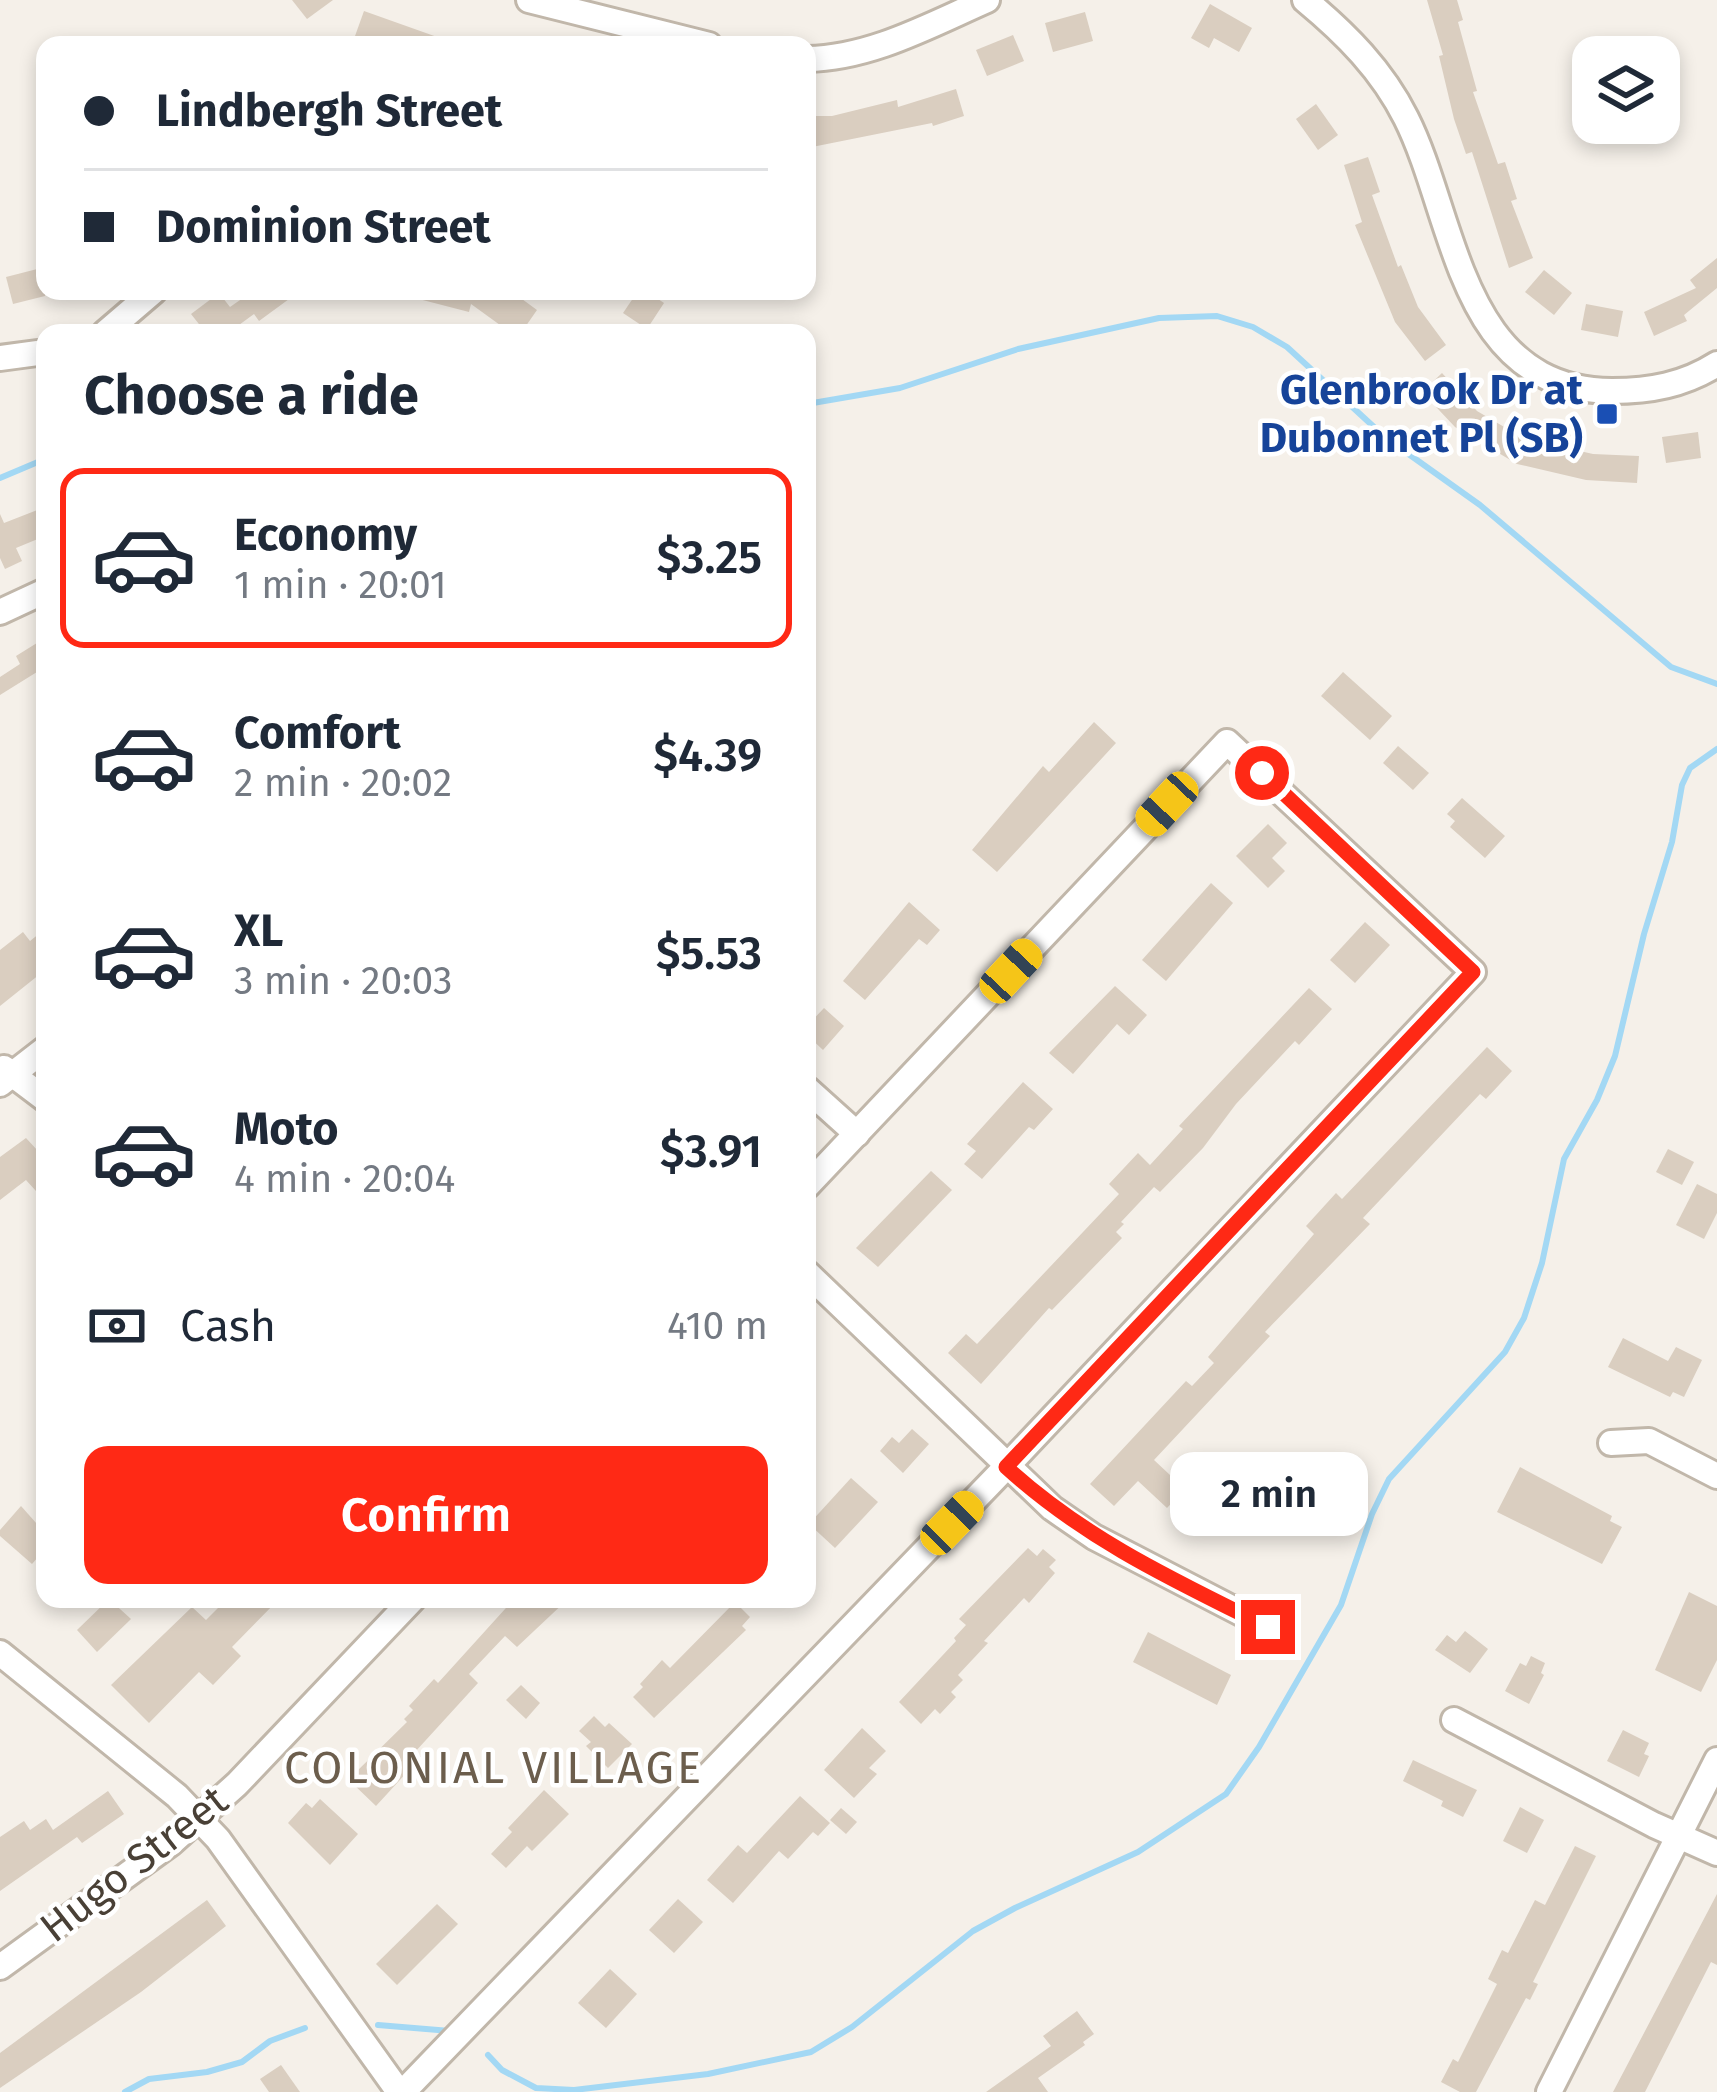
<!DOCTYPE html>
<meta charset="utf-8">
<style>
body{margin:0;font-family:"Fira Sans",sans-serif;background:#f6f6f7;color:#1f2937;height:100vh;display:flex;flex-direction:column;font-size:45px;white-space:nowrap}
*{box-sizing:border-box;margin:0}
p{font-size:39px;color:#747a83}
.icon{flex:none;width:66px;height:66px;fill:none;stroke:currentColor;stroke-width:2;stroke-linecap:round;stroke-linejoin:round}
.map{position:relative;flex:1;overflow:hidden}
.panel{position:absolute;left:36px;top:324px;width:780px;height:1284px;display:flex;flex-direction:column;background:#fff;border-radius:24px;box-shadow:0 6px 18px #0003}
.panel>*{flex:none}
.guide{position:absolute;left:36px;top:36px;width:780px;height:264px;border-radius:24px;box-shadow:0 6px 18px #0003;display:grid;align-content:center;height:264px;padding:0 48px;background:#fff}
.controls{position:absolute;left:1572px;top:36px;display:grid;gap:24px}
.controls a{display:grid;place-items:center;width:108px;height:108px;border-radius:24px;background:#fff;box-shadow:0 6px 18px #0003;font-size:60px}
.end{position:absolute;width:54px;height:54px;margin:-27px;border:15px solid #ff2915;background:#fff;box-shadow:0 0 0 6px #fff}
.from{border-radius:50%}
.bubble{position:absolute;height:84px;border-radius:24px;background:#fff;box-shadow:0 6px 18px #0003;font-size:39px;font-weight:600;line-height:84px;text-align:center}
.car{position:absolute;width:36px;height:72px;margin:-36px -18px;border-radius:15px;box-shadow:0 0 9px 3px #0007;background:linear-gradient(#f5c518 24%,#345 0 40%,#f5c518 0 76%,#345 0 86%,#f5c518 0)}
.guide b{display:flex;align-items:center;gap:42px;height:114px;font-size:45px}
.guide b+b{border-top:3px solid #e0e1e3}
.guide i{width:30px;height:30px;background:#1f2937}
ul{padding:0;list-style:none}
li{display:flex;align-items:center;gap:36px;height:180px;margin:0 24px 18px;padding:0 24px;border:6px solid transparent;border-radius:24px}
li div{flex:1}
li b{display:block;font-size:45px}
li em{font-style:normal;font-weight:600}
li.current{border-color:#ff2915}
li>.icon{width:108px;height:108px;stroke-width:1.5}
h2{padding:0 48px;font-size:54px;line-height:144px}
.pay{display:flex;align-items:center;gap:30px;height:132px;padding:0 48px;font-size:45px}
.pay p{margin-inline-start:auto}
.button{display:flex;gap:24px;margin-top:auto;padding:24px 48px}
.button a{flex:1;height:138px;border-radius:24px;background:#ff2915;color:#fff;font-size:48px;font-weight:600;line-height:138px;text-align:center}
.map>svg:first-child{display:block}
.lines{fill:none;stroke-linecap:round;stroke-linejoin:round}
.stream{stroke:#a3d8f4;stroke-width:6}
.building{fill:#dacec0}
.street-casing{stroke:#c1b7aa;stroke-width:30}
.street{stroke:#fff;stroke-width:24}
.route{stroke:#ff2915;stroke-width:15}
.transit-dot{fill:#1a4fb4;stroke:#fff;stroke-width:4.5}
.labels{text-anchor:middle;dominant-baseline:central;stroke-width:9;stroke-linejoin:round;paint-order:stroke}
.transit-label{font-size:42px;font-weight:bold;fill:#164399;stroke:#fff;text-anchor:end}
.street-label{font-size:42px;fill:#494036;stroke:#fff}
.neighbourhood-label{font-size:45px;letter-spacing:3px;fill:#6c5e4d;stroke:#fff}
</style>
<div class="map">
<svg width="1717" height="2092" viewBox="0 0 1717 2092">
<rect width="100%" height="100%" fill="#f5f0e9"/>
<g class="lines">
<!-- stream -->
<g class="stream">
<path d="M807,404l93,-16 118,-39 141,-31 58,-2 36,11 34,20 99,91 94,67 191,162 46,17"/>
<path d="M0,478l45,-19"/>
<path d="M378,2025l72,6"/>
<path d="M488,2055l14,15 34,18 38,2 134,-16 103,-22 41,-25 121,-96 42,-23 123,-56 88,-58 33,-47 82,-142 31,-91 17,-35 116,-127 19,-34 18,-55 22,-104 33,-59 18,-44 29,-122 28,-92 10,-57 8,-17 27,-19"/>
<path d="M125,2092l24,-13 58,-7 35,-10 28,-21 35,-13"/>
</g>
</g>
<!-- building -->
<g class="building">
<path d="M292,0h41l-26,19z"/>
<path d="M1427,0h30l6,20 -5,2 19,69 -4,1 25,72 7,-2 12,37 -6,2 22,57 -24,10 -37,-116 -6,2 -12,-35 -15,-63 4,-1z"/>
<path d="M1210,4l42,24 -13,24 -25,-14 -5,10 -18,-10z"/>
<path d="M364,11l90,32v2h-73l-26,-9z"/>
<path d="M1085,12l8,29 -40,11 -8,-29z"/>
<path d="M1013,35l11,26 -37,15 -11,-26z"/>
<path d="M956,89l8,27 -31,10 -1,-3 -125,25v-32h25l65,-16 1,7z"/>
<path d="M1316,104l22,31 -20,15 -22,-31z"/>
<path d="M1368,157l12,35 -8,3 26,72 3,-2 17,42 28,38 -21,16 -30,-39 -40,-97 7,-3 -18,-57z"/>
<path d="M1717,258v30l-33,27 3,6 -33,15 -10,-24 52,-24 -6,-8z"/>
<path d="M45,267v29l-32,8 -7,-27z"/>
<path d="M1544,270l28,23 -18,22 -29,-23z"/>
<path d="M253,291h47l-41,30 -5,-7 -26,19h-22l-15,-19 28,-21 11,14z"/>
<path d="M412,291h99l26,19 -16,23h-10l-40,-29 -2,8 -58,-15z"/>
<path d="M638,291h8l18,12 -17,26 -24,-16z"/>
<path d="M1586,304l37,7 -5,26 -37,-7z"/>
<path d="M1442,373l35,38 46,27 70,16 46,2 -2,27 -51,-3 -69,-16 -62,-37 -33,-35z"/>
<path d="M1698,432l3,26 -35,5 -4,-26z"/>
<path d="M45,507v29l-29,12 6,13 -17,8 -5,-11v-44l4,9z"/>
<path d="M45,638v29l-45,28v-18l20,-13 -4,-8z"/>
<path d="M1343,672l49,44 -22,24 -49,-44z"/>
<path d="M1094,722l22,21 -119,129 -25,-22 71,-84 6,6z"/>
<path d="M1398,746l31,27 -16,17 -30,-27z"/>
<path d="M1462,798l43,38 -20,22 -35,-31 5,-6 -8,-7z"/>
<path d="M1268,824l19,19 -15,15 13,13 -17,17 -32,-32z"/>
<path d="M1211,883l22,20 -67,78 -24,-21z"/>
<path d="M909,902l31,28 -13,15 -8,-6 -54,61 -22,-19z"/>
<path d="M1365,922l25,23 -35,38 -25,-23z"/>
<path d="M45,929v41l-45,36v-56l23,-18 7,9z"/>
<path d="M1115,986l32,29 -18,20 -12,-11 -44,50 -24,-21z"/>
<path d="M1309,988l23,21 -33,36 -4,-4 -59,63 -33,44 -43,44 -6,-5 -33,35 3,2 -8,8 6,6 -70,72 -3,-2 -68,76 -33,-31 18,-19 11,10 142,-150 -10,-10 29,-31 12,12 33,-36 -4,-3z"/>
<path d="M824,1008l20,18 -21,24 -16,-15v-9z"/>
<path d="M1487,1047l25,24 -26,28 -6,-5 -117,124 7,6 -105,108 5,4 -116,124 31,29 -18,19 -29,-27 -24,25 -24,-22 96,-103 6,5 22,-23 -6,-6 106,-123 -8,-8 30,-33 6,6z"/>
<path d="M1023,1082l30,27 -19,21 -5,-3 -47,52 -18,-15 12,-13 -9,-7z"/>
<path d="M26,1138l12,13 7,-6v56l-19,-21 -26,20v-43z"/>
<path d="M1668,1149l26,13 -12,23 -26,-13z"/>
<path d="M931,1171l21,19 -74,77 -22,-19z"/>
<path d="M1697,1184l20,10v19l-13,26 -28,-14z"/>
<path d="M1623,1338l45,23 8,-14 26,13 -18,37 -11,-5 -3,5 -62,-30z"/>
<path d="M912,1429l17,15 -26,29 -23,-22 12,-14 7,6z"/>
<path d="M1520,1467l92,49 -2,5 12,6 -20,37 -105,-52z"/>
<path d="M851,1478l27,24 -43,46 -26,-24z"/>
<path d="M1230,1488l26,14 -15,26 -25,-13z"/>
<path d="M21,1506l24,27v16l-13,15 -32,-28v-6z"/>
<path d="M1028,1548l9,8 6,-7 13,11 -7,7 6,6 -26,30 -5,-5 -40,43 4,2 -30,32 5,5 -12,12 5,5 -16,17 -5,-5 -14,15 -22,-22 57,-61 -2,-3 12,-13 -7,-6z"/>
<path d="M1689,1592l28,14v54l-16,32 -46,-22z"/>
<path d="M109,1599l22,20 -34,33 -20,-22z"/>
<path d="M227,1599h52l-47,48 9,9 -28,29 -14,-13 -50,51 -38,-38 81,-78 14,13z"/>
<path d="M514,1599h54l-51,48 -12,-11 -36,38 9,9 -63,69 6,5 -45,49 -25,-24 7,-7 -3,-2 52,-51 -3,-3 9,-9 -4,-4 25,-27 4,4z"/>
<path d="M735,1602l15,15 -8,9 4,4 -92,88 -21,-21 10,-10 -3,-3 22,-24 8,8z"/>
<path d="M1465,1631l23,18 -18,24 -35,-23 12,-15 9,7z"/>
<path d="M1148,1632l83,43 -14,30 -84,-43z"/>
<path d="M1531,1656l14,7 -4,10 3,2 -15,29 -24,-13 15,-28 6,3z"/>
<path d="M521,1685l19,18 -14,16 -20,-19z"/>
<path d="M594,1716l11,11 4,-4 23,21 -24,24 -22,-22 5,-4 -12,-11z"/>
<path d="M862,1728l24,23 -17,17 8,6 -23,24 -30,-28z"/>
<path d="M1623,1730l26,13 -5,11 5,2 -10,21 -32,-16z"/>
<path d="M1413,1760l64,30 -14,27 -22,-11 2,-5 -40,-20z"/>
<path d="M544,1790l25,24 -37,37 -5,-5 -21,22 -15,-14 21,-22 -4,-4z"/>
<path d="M108,1791l16,23 -42,29 -5,-6 -77,54v-54l24,-16 6,9 16,-11 7,11z"/>
<path d="M800,1796l30,27 -12,13 -5,-4 -25,27 -9,-8 -46,52 -26,-23 31,-35 9,8z"/>
<path d="M320,1799l38,35 -28,31 -42,-42 18,-20 6,5z"/>
<path d="M1520,1807l24,13 -17,33 -24,-12z"/>
<path d="M841,1808l16,14 -11,12 -16,-14z"/>
<path d="M1575,1846l21,10 -63,126 5,2 -8,16 -4,-2 -50,94h-16l-19,-10 12,-23 5,3 39,-78 -9,-5 14,-29 6,3 27,-53 10,5z"/>
<path d="M1717,1894v71l-6,-3 -66,130h-32z"/>
<path d="M678,1899l25,23 -29,31 -25,-23z"/>
<path d="M207,1900l19,26 -85,66 -141,96v-35z"/>
<path d="M437,1904l21,20 -61,61 -21,-21z"/>
<path d="M610,1969l27,25 -31,34 -28,-25z"/>
<path d="M1077,2011l17,23 -11,8 2,3 -47,33 10,14h-62l65,-46 -8,-10z"/>
<path d="M281,2065l19,27h-31l-9,-13z"/>
</g>
<g class="lines">
<!-- street casing -->
<g class="street-casing">
<g id="street">
<path d="M529,0l180,45"/>
<path d="M1305,0c41,34 77,70 101,118 50,99 53,272 206,273 38,0 72,-6 105,-27"/>
<path d="M807,59c64,-1 123,-34 180,-59"/>
<path d="M105,333l49,-42"/>
<path d="M0,358l45,-6"/>
<path d="M0,612l45,-21"/>
<path d="M4,1068l41,31"/>
<path d="M0,1084l45,-35"/>
<path d="M807,1089l50,45"/>
<path d="M807,1273l245,235 42,29 174,90"/>
<path d="M1611,1443l38,-2 68,35"/>
<path d="M0,1653l177,143 41,43 181,253"/>
<path d="M1454,1720l200,105 63,28"/>
<path d="M0,1967l171,-124 66,-59 176,-185"/>
<path d="M403,2092l603,-625 467,-495 -246,-230 -420,444"/>
<path d="M1549,2092l168,-332"/>
</g>
</g>
<!-- street -->
<use href="#street" class="street"/>
</g>
<g class="lines">
<!-- route -->
<path class="route" d="M1262,773l211,199 -467,495c79,72 167,113 262,160"/>
</g>
<!-- markers -->
<rect class="transit-dot" x="1595" y="402" width="24" height="24" rx="6"/>
<g class="labels">
<!-- transit labels -->
<g class="transit-label">
<text x="1583" y="390">Glenbrook Dr at<tspan x="1583" dy="48">Dubonnet Pl (SB)</tspan></text>
</g>
<!-- street labels -->
<g class="street-label">
<text transform="translate(134 1864) rotate(-38)">Hugo Street</text>
</g>
<!-- neighbourhood labels -->
<g class="neighbourhood-label">
<text x="494" y="1768">COLONIAL VILLAGE</text>
</g>
</g>
</svg>
<div class="controls">
<a><svg class="icon" aria-label="layers" viewBox="0 0 24 24"><path d="M12 4l9 5-9 5-9-5zM3 14l9 5 9-5"/></svg></a>
</div>
<i class="end from" style="left:1262px;top:773px"></i>
<i class="end" style="left:1268px;top:1627px"></i>
<div class="bubble" style="left:1170px;top:1452px;width:198px">2 min</div>
<i class="car" style="left:1167px;top:804px;rotate:223deg"></i>
<i class="car" style="left:1011px;top:971px;rotate:43deg"></i>
<i class="car" style="left:952px;top:1523px;rotate:44deg"></i>
<div class="guide">
<b><i class="from"></i>Lindbergh Street</b>
<b><i></i>Dominion Street</b>
</div>
<section class="panel">
<h2>Choose a ride</h2>
<ul>
<li class="current"><svg class="icon" aria-label="car" viewBox="0 0 24 24"><path d="M5 17H2v-5l4-1 3-4h7l3 4 3 1v5h-3M9 17h6M6 11h13"/><circle cx="7" cy="17" r="2"/><circle cx="17" cy="17" r="2"/></svg><div><b>Economy</b><p>1 min · 20:01</p></div><em>$3.25</em></li>
<li><svg class="icon" aria-label="car" viewBox="0 0 24 24"><path d="M5 17H2v-5l4-1 3-4h7l3 4 3 1v5h-3M9 17h6M6 11h13"/><circle cx="7" cy="17" r="2"/><circle cx="17" cy="17" r="2"/></svg><div><b>Comfort</b><p>2 min · 20:02</p></div><em>$4.39</em></li>
<li><svg class="icon" aria-label="car" viewBox="0 0 24 24"><path d="M5 17H2v-5l4-1 3-4h7l3 4 3 1v5h-3M9 17h6M6 11h13"/><circle cx="7" cy="17" r="2"/><circle cx="17" cy="17" r="2"/></svg><div><b>XL</b><p>3 min · 20:03</p></div><em>$5.53</em></li>
<li><svg class="icon" aria-label="car" viewBox="0 0 24 24"><path d="M5 17H2v-5l4-1 3-4h7l3 4 3 1v5h-3M9 17h6M6 11h13"/><circle cx="7" cy="17" r="2"/><circle cx="17" cy="17" r="2"/></svg><div><b>Moto</b><p>4 min · 20:04</p></div><em>$3.91</em></li>
</ul>
<div class="pay"><svg class="icon" aria-label="cash" viewBox="0 0 24 24"><path d="M3 7h18v10H3z"/><circle cx="12" cy="12" r="2"/></svg>Cash<p>410 m</p></div>
<div class="button"><a>Confirm</a></div>
</section>
</div>
